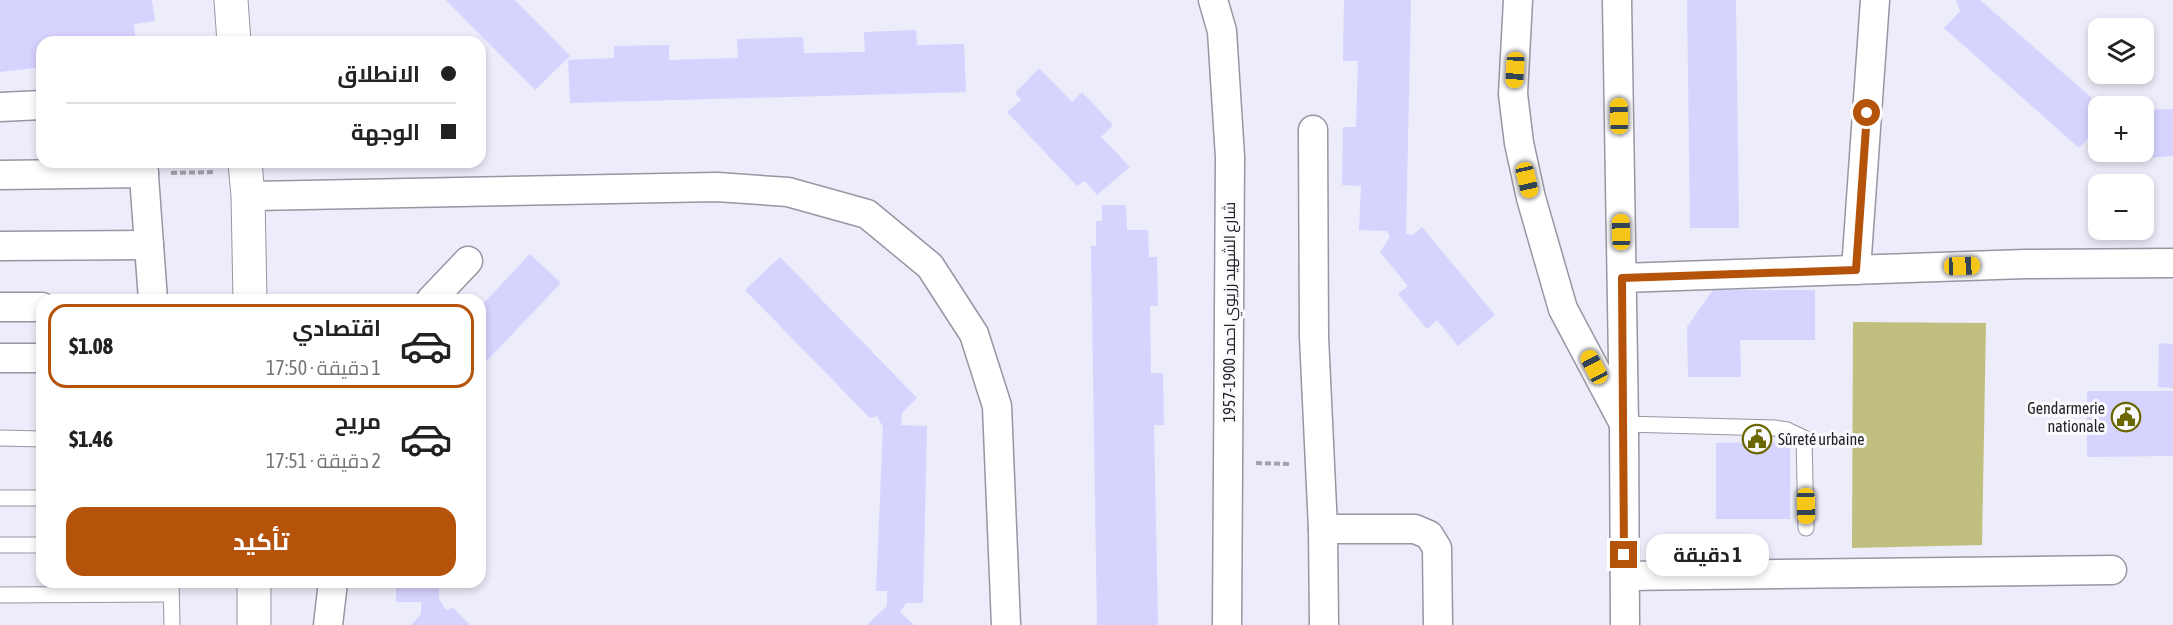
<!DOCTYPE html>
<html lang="ar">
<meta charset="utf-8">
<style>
body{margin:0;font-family:"Asap Condensed",Cairo,sans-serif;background:#f6f6f6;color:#222;direction:rtl;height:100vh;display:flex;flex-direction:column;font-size:22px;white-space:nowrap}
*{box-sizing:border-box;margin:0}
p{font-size:20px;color:#767676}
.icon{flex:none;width:33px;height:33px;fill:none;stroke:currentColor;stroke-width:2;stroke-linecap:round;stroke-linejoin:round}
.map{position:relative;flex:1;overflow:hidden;direction:ltr}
.side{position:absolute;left:36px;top:294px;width:450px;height:294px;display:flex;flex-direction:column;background:#fff;border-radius:18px;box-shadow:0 3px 9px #0003;direction:rtl}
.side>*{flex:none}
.top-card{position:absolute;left:36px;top:36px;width:450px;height:132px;border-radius:18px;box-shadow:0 3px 9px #0003;direction:rtl;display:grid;align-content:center;height:132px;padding:0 30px;background:#fff}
.buttons{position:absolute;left:2088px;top:18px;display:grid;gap:12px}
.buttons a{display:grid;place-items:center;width:66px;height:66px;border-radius:12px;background:#fff;box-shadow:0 3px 9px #0003;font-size:30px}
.end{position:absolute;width:27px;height:27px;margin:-14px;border:8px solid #b45309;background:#fff;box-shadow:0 0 0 3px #fff}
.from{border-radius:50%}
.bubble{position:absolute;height:42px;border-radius:18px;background:#fff;box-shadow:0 3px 9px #0003;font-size:20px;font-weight:700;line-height:42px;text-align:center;direction:rtl}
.car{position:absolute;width:18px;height:36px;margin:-18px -9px;border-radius:8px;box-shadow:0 0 4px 2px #0007;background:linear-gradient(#f5c518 24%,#345 0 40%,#f5c518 0 76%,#345 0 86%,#f5c518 0)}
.top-card b{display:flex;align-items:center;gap:21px;height:57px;font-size:22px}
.top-card b+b{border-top:2px solid #e0e0e0}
.top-card i{width:15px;height:15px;background:#222}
ul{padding:10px 0 0;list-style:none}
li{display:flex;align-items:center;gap:18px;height:84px;margin:0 12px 9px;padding:0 18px;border:3px solid transparent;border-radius:18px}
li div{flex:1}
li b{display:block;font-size:22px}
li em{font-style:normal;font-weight:700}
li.selected{border-color:#b45309}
li>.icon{width:54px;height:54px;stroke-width:1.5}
.cta{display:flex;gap:12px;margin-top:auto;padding:12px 30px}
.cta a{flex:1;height:69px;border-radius:18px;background:#b45309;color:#fff;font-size:24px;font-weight:700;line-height:69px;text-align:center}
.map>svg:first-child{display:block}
.green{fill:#c1bf80}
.building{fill:#d6d3ff}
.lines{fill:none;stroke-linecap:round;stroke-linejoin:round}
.lane-casing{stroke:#9796a3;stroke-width:17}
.street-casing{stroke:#9796a3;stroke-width:31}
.secondary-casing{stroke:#9796a3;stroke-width:35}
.path{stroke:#a2a2ac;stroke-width:4;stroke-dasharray:6 3;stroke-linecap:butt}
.lane{stroke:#fff;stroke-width:15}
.street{stroke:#fff;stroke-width:28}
.secondary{stroke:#fff;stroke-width:33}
.route{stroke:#b45309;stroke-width:8}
.labels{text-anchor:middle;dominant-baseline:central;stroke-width:6;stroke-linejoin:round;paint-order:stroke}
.street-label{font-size:16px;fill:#212126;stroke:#fafafd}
.poi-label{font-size:16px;fill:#212126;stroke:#fafafd;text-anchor:end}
</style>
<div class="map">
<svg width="2173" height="625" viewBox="0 0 2173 625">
<rect width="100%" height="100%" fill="#ececfa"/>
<!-- green -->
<path class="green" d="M1853,322l133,1 -4,222 -130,3z"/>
<!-- building -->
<g class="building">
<path d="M0,0h152l3,21 -21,3 2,18h-94v25l-42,5z"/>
<path d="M446,0h69l55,56 -35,34z"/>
<path d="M1344,0h67l-5,234 7,1 9,-8 73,88 -37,31 -21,-26 -10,9 -29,-35 10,-8 -28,-34 10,-15 -3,-6 -28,-1 2,-44 -19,-1 1,-58h13l2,-66h-15z"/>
<path d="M1687,0h49l3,228h-49z"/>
<path d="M1956,0h24l121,106h-3v28l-4,-2 -15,16 -135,-120 16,-17z"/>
<path d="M916,30l1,15 47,-1 2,48 -396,11 -2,-43 46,-2v-12l55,-1v15l69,-2 -1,-19 66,-2 1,16 61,-1 -1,-20z"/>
<path d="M1039,68l33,34 10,-10 31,33 -12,12 29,30 -33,28 -12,-14 -8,5 -70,-74 14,-12 -6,-7z"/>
<path d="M2173,109v47l-63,5 -1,-9h35v-42z"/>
<path d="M1102,205h24l1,25h21l1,27h8l1,49h-8l1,67h12l1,52h-10l4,200h-61l-6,-379h5v-25h6z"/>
<path d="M530,254l31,29 -81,85v-61z"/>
<path d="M780,257l137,141 -15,15 -1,12 26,1 -4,177h-17l-6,9 14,13h-47l20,-19v-15h-11l7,-164 -6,-11 -7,2 -125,-128z"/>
<path d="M1713,290h102v50h-75l1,37h-53l-1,-50z"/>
<path d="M2159,343l14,1v44l-15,-1z"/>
<path d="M2087,391h86v65l-86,1z"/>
<path d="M1790,442v77h-74v-76z"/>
<path d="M396,582h43v17l7,11 7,-2 17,17h-59l10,-11v-12h-25z"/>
</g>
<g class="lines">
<!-- lane casing -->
<g class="lane-casing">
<g id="lane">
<path d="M1624,424l151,4 12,2 17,8 2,90"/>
<path d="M0,438l42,1"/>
<path d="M0,498h42"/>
<path d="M0,545h42"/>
<path d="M171,582l1,43"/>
<path d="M0,595l171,-1"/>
</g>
</g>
<!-- street casing -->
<g class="street-casing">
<g id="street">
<path d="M1213,0l9,31 8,126 -3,468"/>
<path d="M1518,0l-5,94 6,49 12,55 32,111 59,111"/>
<path d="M1617,0l7,424 1,201"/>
<path d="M0,107l42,-2"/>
<path d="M1313,130l1,207 9,192 1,96"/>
<path d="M143,162l10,138"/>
<path d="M0,175l144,-2"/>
<path d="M248,196l469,-9 71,5 79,22 63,52 44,68 23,72 9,219"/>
<path d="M0,246l149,-1"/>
<path d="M1856,270l19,-270"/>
<path d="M1622,278l403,-14 148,-1"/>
<path d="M431,300l37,-39"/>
<path d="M0,307h42"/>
<path d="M0,358h42"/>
<path d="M1323,529h92l14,6 8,13 1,77"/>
<path d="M1625,576l487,-6"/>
<path d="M328,625l5,-43"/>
</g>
</g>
<!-- secondary casing -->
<g class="secondary-casing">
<g id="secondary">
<path d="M231,0l3,42"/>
<path d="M245,162l3,34 2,104"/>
<path d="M254,582v43"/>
</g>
</g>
<!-- path -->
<g class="path">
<path d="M171,173l44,-1"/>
<path d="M1256,463l34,1"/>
</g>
<!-- lane -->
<use href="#lane" class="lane"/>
<!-- street -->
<use href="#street" class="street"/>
<!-- secondary -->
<use href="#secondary" class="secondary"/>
</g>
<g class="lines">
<!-- route -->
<path class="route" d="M1624,555l-2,-277 234,-8 11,-157"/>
</g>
<!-- icons -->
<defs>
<g id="civic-ring" transform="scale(1.5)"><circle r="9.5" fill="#fafafd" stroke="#6a6700" stroke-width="1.5"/><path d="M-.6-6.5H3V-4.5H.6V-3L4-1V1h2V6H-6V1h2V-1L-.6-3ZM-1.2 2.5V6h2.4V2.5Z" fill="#6a6700"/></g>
</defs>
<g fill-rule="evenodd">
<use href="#civic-ring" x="2126" y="417"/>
<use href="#civic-ring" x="1757" y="439"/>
</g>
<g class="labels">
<!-- street labels -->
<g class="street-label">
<text transform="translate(1229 312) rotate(-90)">شارع الشهيد رزيوي احمد 1900-1957</text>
</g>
<!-- poi labels -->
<g class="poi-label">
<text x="2105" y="408">Gendarmerie<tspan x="2105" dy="18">nationale</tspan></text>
<text x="1778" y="439" text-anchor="start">Sûreté urbaine</text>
</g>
</g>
</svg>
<div class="buttons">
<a><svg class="icon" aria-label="layers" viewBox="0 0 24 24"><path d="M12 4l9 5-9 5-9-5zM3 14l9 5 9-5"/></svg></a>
<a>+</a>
<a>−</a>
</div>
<i class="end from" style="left:1867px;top:113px"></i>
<i class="end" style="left:1624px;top:555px"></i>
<div class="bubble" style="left:1646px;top:534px;width:123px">1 دقيقة</div>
<i class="car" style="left:1515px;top:70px;rotate:183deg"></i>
<i class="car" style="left:1619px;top:116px;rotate:359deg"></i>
<i class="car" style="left:1527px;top:180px;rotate:167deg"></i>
<i class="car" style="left:1621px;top:232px;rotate:359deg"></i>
<i class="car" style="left:1962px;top:266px;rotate:88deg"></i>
<i class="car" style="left:1594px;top:367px;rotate:332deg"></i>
<i class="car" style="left:1806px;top:506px;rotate:179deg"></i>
<div class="top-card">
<b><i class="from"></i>الانطلاق</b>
<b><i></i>الوجهة</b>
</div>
<section class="side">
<ul>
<li class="selected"><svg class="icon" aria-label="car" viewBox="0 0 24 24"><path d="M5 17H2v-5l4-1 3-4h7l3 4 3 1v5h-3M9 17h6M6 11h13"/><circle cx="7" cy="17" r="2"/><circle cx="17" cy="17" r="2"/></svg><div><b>اقتصادي</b><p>1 دقيقة · 17:50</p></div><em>$1.08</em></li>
<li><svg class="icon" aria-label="car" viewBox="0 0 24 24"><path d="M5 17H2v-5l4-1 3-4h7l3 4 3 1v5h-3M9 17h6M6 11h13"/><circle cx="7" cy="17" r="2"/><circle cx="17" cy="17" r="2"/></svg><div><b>مريح</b><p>2 دقيقة · 17:51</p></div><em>$1.46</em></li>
</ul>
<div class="cta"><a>تأكيد</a></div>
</section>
</div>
